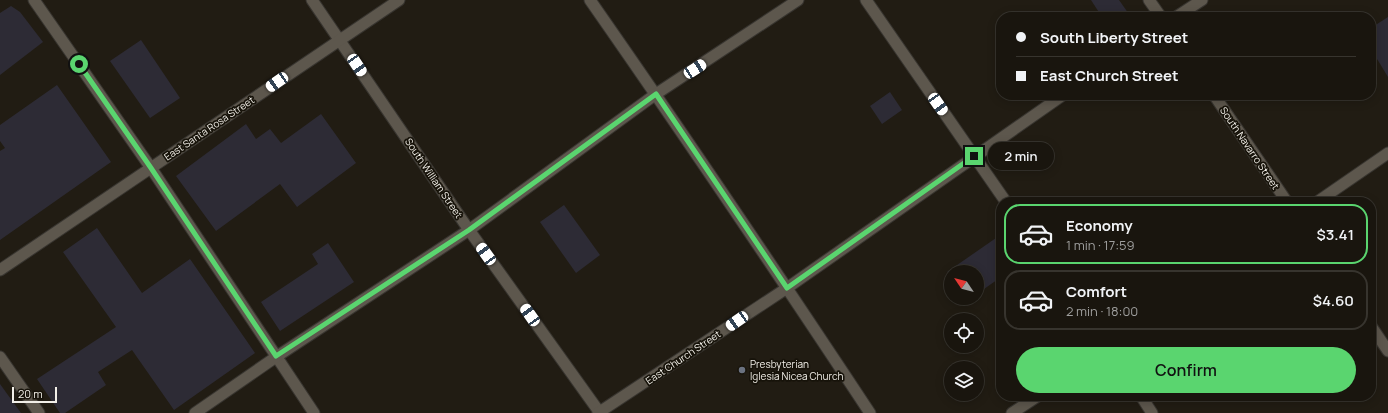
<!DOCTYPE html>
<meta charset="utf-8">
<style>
body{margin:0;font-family:Manrope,sans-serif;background:#26221c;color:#f1f3f6;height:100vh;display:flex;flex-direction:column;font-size:15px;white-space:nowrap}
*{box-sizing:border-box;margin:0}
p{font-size:13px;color:#9f9f9e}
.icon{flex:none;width:22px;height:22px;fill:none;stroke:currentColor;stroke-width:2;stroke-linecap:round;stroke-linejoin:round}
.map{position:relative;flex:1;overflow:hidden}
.side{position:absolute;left:996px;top:197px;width:380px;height:204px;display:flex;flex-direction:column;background:#19150e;border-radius:16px;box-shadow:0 2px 10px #0003,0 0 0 1px #37342e}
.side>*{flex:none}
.top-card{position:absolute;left:996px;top:12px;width:380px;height:88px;border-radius:16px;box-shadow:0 2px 10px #0003,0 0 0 1px #37342e;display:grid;align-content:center;height:88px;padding:0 20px;background:#19150e}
.needle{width:26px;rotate:305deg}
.buttons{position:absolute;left:944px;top:265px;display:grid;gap:8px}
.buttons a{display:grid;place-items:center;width:40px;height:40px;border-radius:50%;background:#19150e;box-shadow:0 2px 10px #0003,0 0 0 1px #37342e;font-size:20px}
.scale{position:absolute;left:12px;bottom:10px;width:45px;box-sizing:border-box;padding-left:4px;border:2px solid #f2efe8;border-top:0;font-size:11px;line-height:14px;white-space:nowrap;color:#f2efe8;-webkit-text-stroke:3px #17130a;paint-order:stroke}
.end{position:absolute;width:18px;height:18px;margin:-9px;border:5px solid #5ad56f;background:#111;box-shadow:0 0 0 2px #111}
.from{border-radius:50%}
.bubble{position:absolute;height:28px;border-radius:14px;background:#19150e;box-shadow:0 2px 10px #0003,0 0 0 1px #37342e;font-size:13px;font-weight:600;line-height:28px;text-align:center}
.car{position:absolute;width:12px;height:24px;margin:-12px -6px;border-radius:5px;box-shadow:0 0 3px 1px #0007;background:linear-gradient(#fff 24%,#345 0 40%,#fff 0 76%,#345 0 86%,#fff 0)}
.top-card b{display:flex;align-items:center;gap:14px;height:38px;font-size:15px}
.top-card b+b{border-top:1px solid #37342e}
.top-card i{width:10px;height:10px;background:#f1f3f6}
ul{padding:7px 0 0;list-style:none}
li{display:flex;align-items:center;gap:12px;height:60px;margin:0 8px 6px;padding:0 12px;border:2px solid #37342e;border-radius:16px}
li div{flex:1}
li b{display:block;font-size:15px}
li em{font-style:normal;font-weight:600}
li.on{border-color:#5ad56f}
li>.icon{width:36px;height:36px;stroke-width:1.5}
.primary-button{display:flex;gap:8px;margin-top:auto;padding:8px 20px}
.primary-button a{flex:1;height:46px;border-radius:24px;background:#5ad56f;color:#111;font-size:16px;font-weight:600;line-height:46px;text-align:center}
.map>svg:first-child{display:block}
.building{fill:#2d2b35}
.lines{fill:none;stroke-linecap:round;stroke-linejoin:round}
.minor-casing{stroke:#383530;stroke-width:13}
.tertiary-casing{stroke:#383530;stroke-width:13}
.minor{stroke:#5d574d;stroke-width:11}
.tertiary{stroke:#5d574d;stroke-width:11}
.route{stroke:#5ad56f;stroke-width:5}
.worship-dot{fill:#6b7280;stroke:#17130a;stroke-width:1.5}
.labels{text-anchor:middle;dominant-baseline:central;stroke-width:3.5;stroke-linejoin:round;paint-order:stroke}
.street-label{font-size:10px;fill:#f2efe8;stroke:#17130a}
.poi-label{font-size:10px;fill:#f2efe8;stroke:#17130a;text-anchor:start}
</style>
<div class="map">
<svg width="1388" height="413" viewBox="0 0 1388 413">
<rect width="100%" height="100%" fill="#211c13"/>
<!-- building -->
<g class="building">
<path d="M1091,0h28l12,17h-29z"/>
<path d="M11,6l9,6 23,30 -43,33v-62z"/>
<path d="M1388,17v60l-17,-28v-21z"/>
<path d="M141,40l39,58 -30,20 -40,-57z"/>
<path d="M57,85l54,77 -111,78v-89l5,-3 -5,-7v-16z"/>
<path d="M890,92l12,18 -20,14 -12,-18z"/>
<path d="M321,114l35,49 -59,44 -17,-23 -64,47 -40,-55 70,-52 10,15 14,-10 11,14z"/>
<path d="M564,205l36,50 -24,18 -36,-51z"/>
<path d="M97,228l45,65 48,-34 65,94 -81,57 -42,-60 -34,22 8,13 -41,28h-5l-23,-34 79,-52 -53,-75z"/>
<path d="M996,238l5,7v32l-24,17v-22h-30z"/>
<path d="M328,243l26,39 -74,49 -19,-29 57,-38 -6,-10z"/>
<path d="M0,384l21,29h-21z"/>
</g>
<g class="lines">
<!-- minor casing -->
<g class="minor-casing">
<g id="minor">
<path d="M34,0l117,168 163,245"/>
<path d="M312,0l157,230 131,183"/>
<path d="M590,0c95,136 188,274 280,413"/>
<path d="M866,0l140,202"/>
<path d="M1176,17l26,-17"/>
<path d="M1317,202l71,-49"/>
<path d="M0,270l399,-270"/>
<path d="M0,357l39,56"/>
<path d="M1141,396l11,17"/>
<path d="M195,413l81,-56 193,-127 187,-136 142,-94"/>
<path d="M598,413l189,-125 276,-193"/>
<path d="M1012,413l26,-17"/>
</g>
</g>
<!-- tertiary casing -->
<g class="tertiary-casing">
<g id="tertiary">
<path d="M1149,0l12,17"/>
<path d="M1214,95l73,107"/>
<path d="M1371,326l17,25"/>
</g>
</g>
<!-- minor -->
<use href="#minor" class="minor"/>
<!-- tertiary -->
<use href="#tertiary" class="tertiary"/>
</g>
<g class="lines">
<!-- route -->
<path class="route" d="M79,64l72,104 125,188 193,-126 187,-136 131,194 187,-132"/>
</g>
<!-- markers -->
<circle class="worship-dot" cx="742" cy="370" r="4"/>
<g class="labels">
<!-- street labels -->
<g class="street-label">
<text transform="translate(209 128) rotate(-34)">East Santa Rosa Street</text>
<text transform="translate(1250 148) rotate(56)">South Navarro Street</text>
<text transform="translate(434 178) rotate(56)">South William Street</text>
<text transform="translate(683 357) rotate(-34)">East Church Street</text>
</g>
<!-- poi labels -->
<g class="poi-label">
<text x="750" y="364">Presbyterian<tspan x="750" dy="12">Iglesia Nicea Church</tspan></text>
</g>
</g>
</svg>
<div class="buttons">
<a><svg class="needle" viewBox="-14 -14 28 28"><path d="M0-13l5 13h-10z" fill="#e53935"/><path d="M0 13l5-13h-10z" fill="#9f9f9e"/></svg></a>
<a><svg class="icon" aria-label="locate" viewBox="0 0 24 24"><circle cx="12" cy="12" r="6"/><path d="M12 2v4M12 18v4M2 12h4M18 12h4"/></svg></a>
<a><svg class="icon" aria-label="layers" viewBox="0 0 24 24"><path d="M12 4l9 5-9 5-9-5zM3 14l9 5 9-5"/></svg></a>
</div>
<div class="scale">20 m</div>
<i class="end from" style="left:79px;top:64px"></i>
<i class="end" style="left:974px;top:156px"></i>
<div class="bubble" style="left:988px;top:142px;width:66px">2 min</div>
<i class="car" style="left:357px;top:65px;rotate:146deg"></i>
<i class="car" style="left:695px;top:69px;rotate:57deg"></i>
<i class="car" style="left:277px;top:82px;rotate:236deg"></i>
<i class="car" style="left:938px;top:104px;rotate:145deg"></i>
<i class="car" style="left:486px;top:254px;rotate:324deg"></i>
<i class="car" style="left:530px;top:315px;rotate:325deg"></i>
<i class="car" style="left:737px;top:321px;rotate:236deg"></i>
<div class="top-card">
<b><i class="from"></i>South Liberty Street</b>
<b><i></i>East Church Street</b>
</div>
<section class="side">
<ul>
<li class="on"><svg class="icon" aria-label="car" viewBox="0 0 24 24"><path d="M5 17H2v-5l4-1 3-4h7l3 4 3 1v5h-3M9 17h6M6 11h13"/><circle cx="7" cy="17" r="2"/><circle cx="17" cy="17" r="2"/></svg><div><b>Economy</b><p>1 min · 17:59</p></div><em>$3.41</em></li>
<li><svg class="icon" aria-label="car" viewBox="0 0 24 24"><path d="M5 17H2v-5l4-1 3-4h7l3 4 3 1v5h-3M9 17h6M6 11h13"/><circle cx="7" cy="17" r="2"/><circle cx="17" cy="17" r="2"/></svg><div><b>Comfort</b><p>2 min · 18:00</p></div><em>$4.60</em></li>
</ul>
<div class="primary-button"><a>Confirm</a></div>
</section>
</div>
